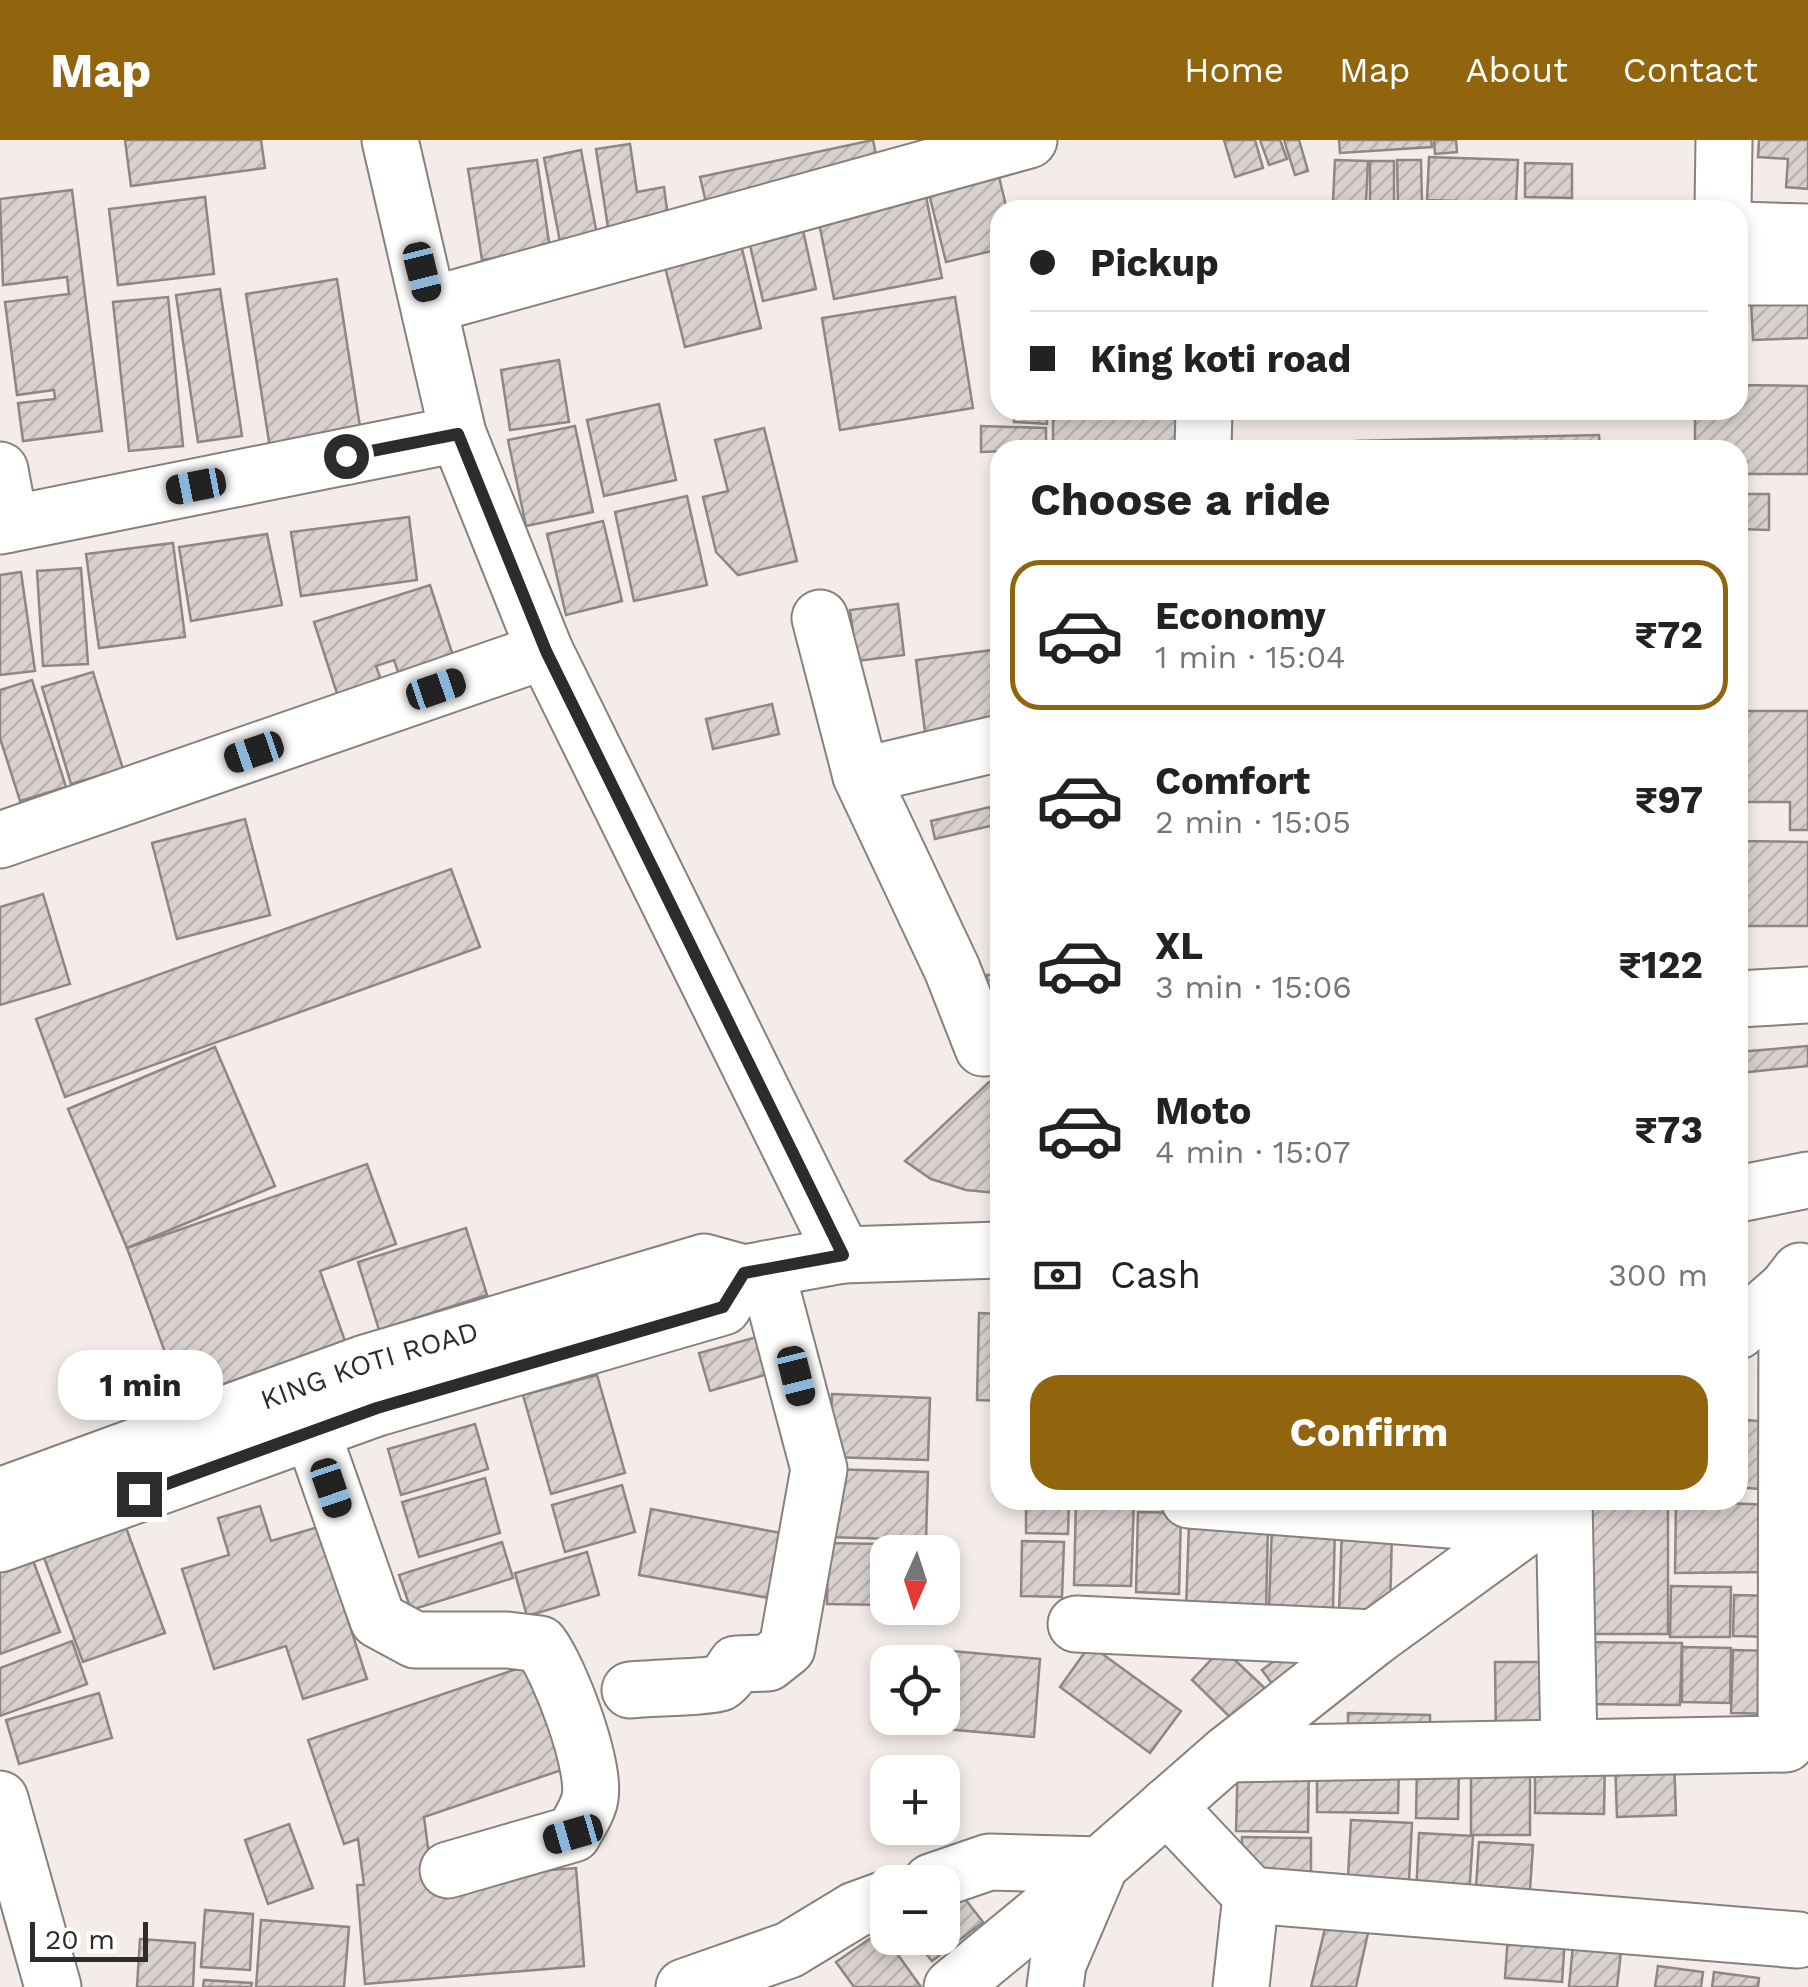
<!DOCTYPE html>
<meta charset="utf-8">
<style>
body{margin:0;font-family:"Work Sans",sans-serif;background:#f6f6f6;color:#222;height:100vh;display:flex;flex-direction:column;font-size:38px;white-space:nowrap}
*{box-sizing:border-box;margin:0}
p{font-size:32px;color:#767676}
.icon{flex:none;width:55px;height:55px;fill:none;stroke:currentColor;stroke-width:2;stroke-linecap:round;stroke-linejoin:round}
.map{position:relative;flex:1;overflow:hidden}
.drawer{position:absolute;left:990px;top:300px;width:758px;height:1070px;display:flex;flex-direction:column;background:#fff;border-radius:30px;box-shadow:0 5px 15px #0003}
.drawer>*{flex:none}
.top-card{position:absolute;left:990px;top:60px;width:758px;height:220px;border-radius:30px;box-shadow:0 5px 15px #0003;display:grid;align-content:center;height:220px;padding:0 40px;background:#fff}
.needle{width:65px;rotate:183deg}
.controls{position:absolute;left:870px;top:1395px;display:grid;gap:20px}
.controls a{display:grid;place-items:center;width:90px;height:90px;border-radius:20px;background:#fff;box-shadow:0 5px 15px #0003;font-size:50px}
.scale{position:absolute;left:30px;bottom:25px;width:118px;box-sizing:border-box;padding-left:10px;border:5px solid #2e2c2a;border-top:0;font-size:28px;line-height:35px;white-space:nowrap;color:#2e2c2a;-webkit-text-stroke:8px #fff;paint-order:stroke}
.end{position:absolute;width:45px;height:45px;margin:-22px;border:12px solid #2e2c2a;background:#fff;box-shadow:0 0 0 5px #fff}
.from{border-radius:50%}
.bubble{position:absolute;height:70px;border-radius:30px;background:#fff;box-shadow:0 5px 15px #0003;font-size:32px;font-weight:700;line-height:70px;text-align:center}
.car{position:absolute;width:30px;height:60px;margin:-30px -15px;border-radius:12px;box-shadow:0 0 8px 2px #0007;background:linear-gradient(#222 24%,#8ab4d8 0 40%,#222 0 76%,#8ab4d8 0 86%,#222 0)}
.top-card b{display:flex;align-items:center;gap:35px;height:95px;font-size:38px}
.top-card b+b{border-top:2px solid #e0e0e0}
.top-card i{width:25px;height:25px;background:#222}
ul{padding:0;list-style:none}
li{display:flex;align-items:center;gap:30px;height:150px;margin:0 20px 15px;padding:0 20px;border:5px solid transparent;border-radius:30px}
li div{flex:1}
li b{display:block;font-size:38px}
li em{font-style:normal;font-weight:700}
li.selected{border-color:#90650d}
li>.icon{width:90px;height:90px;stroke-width:1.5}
h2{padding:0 40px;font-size:45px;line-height:120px}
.pay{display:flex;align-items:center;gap:25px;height:110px;padding:0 40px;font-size:38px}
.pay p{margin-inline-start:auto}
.primary-button{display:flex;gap:20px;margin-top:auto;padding:20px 40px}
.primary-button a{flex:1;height:115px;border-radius:30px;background:#90650d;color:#fff;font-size:40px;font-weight:700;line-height:115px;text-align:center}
header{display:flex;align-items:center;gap:60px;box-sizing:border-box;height:140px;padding:0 50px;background:#90650d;color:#fff}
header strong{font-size:48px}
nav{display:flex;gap:55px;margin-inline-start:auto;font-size:35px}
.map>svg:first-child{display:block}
.building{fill:url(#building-hatch);stroke:#8e8784;stroke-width:2.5}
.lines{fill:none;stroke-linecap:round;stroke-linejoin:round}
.minor-casing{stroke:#86817d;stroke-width:59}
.minor{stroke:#fff;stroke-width:55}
.route{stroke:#2e2c2a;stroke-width:12}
.labels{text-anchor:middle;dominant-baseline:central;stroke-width:9;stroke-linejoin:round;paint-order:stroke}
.street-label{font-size:28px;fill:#2e2c2a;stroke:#fff}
</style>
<header>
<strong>Map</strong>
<nav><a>Home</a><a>Map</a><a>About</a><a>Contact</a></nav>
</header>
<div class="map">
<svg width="1808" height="1847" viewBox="0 0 1808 1847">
<defs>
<pattern id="building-hatch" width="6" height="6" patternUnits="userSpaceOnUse" patternTransform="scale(2.5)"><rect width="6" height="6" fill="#d8d1ce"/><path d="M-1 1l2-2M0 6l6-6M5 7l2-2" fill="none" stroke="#bab4b1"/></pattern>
</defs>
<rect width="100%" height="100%" fill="#f3ece8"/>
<!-- building -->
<g class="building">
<path d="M125,0h136l4,28 -134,18z"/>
<path d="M873,0l7,34 -172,37 -8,-34z"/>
<path d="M1224,0h31l8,28 -28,9z"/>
<path d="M1260,0h20l7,19 -18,6z"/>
<path d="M1284,0h15l9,31 -13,4z"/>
<path d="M1339,0h92l1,7 -92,6z"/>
<path d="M1434,0h22l1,12 -22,2z"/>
<path d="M1759,0h49v49l-22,-2 2,-28 -30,-2z"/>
<path d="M630,4l7,48 27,-5 5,38 -60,9 -13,-85z"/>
<path d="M581,10l17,90 -37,7 -17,-89z"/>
<path d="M1429,17l89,3 -2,43 -89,-3z"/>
<path d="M537,20l13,89 -68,11 -14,-91z"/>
<path d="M995,20l12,50h-7v39l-54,13 -21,-84z"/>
<path d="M1335,20l33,1 -2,41 -33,-1z"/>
<path d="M1397,20h24l1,44h-24z"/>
<rect x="1370" y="21" width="24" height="48"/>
<path d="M1525,23l47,1v34l-47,-1z"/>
<path d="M923,41l19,97 -108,21 -19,-97z"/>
<path d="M72,50l30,241 -79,10 -5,-38 37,-4 -1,-9 -37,5 -12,-93 64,-8 -2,-17 -64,8 -3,-86z"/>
<path d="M205,57l9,77 -96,11 -9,-76z"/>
<path d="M1141,65l63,2 -1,3h-62z"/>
<path d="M800,77l16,72 -53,12 -17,-73z"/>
<path d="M738,92l23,96 -76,19 -24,-96z"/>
<path d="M337,139l24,154 -91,15 -24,-154z"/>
<path d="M220,149l22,147 -44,6 -22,-147z"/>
<path d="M168,157l15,149 -54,5 -16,-149z"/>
<path d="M955,157l18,111 -133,22 -18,-112z"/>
<path d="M1808,159v39l-55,2 -2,-39z"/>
<path d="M559,220l10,62 -59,8 -9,-60z"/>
<path d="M1738,245l70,1v88h-70v-24h-43v-40h43z"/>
<path d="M659,264l17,76 -72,16 -17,-76z"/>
<path d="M1014,270h33v14l-33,-2z"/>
<rect x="1053" y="270" width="124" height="40"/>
<path d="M575,286l18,86 -67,14 -18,-86z"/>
<path d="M981,286l65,2v22l-65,2z"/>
<path d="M764,288l33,133 -59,14 -22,-23 -13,-55 25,-6 -13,-51z"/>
<path d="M1599,295l1,15h-243l-1,-9z"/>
<path d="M1738,354h31v36l-31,-1z"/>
<path d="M687,356l20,89 -73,16 -19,-89z"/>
<path d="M409,377l8,63 -116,16 -10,-64z"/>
<path d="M603,381l19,80 -56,14 -19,-81z"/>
<path d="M267,394l15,71 -91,16 -12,-74z"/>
<path d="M173,403l12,94 -86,11 -13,-94z"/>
<path d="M81,428l7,96 -45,2 -6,-95z"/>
<path d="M21,432l14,99 -35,4v-100z"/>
<path d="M430,445l27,83 -54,18 -9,-26 -18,6 9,25 -44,15 -27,-84z"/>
<path d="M898,464l6,51 -47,6 -7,-51z"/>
<path d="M1000,509v74l-75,9 -9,-72z"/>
<path d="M93,532l30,97 -52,15 -29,-97z"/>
<path d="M32,540l34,107 -46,14 -20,-63v-48z"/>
<path d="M772,564l7,30 -66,15 -7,-30z"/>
<path d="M1738,571h70v119h-18v-28h-52z"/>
<path d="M990,667l4,18 -59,14 -4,-18z"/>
<path d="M245,679l25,96 -93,24 -25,-96z"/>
<path d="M1738,701l70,1v84h-70z"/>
<path d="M451,729l29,78 -415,150 -29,-78z"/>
<path d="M43,754l27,90 -70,21v-98z"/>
<path d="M1000,834v40l-10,1 -3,-40z"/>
<path d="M1808,906v20l-70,7v-21z"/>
<path d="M215,907l60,139 -148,62 -59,-139z"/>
<path d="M989,942l11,1v100l-4,10 -30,-3 -35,-11 -26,-18z"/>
<path d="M367,1024l29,80 -76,27 25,70 -163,58 -55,-151z"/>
<path d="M466,1088l21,67 -108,35 -21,-68z"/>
<path d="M979,1173l21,1v87l-23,-1z"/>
<path d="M764,1195l11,37 -65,19 -11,-38z"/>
<path d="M597,1235l28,98 -74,21 -28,-99z"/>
<path d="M832,1254l98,4 -2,62 -98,-3z"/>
<path d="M1738,1279l39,4 -8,67 -31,-3z"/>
<path d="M475,1284l13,45 -87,26 -13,-46z"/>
<path d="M829,1329l99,3 -2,68 -99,-3z"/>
<path d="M485,1338l15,55 -81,24 -17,-55z"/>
<path d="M622,1345l13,47 -70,20 -13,-47z"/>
<path d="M1026,1360h43l-1,34 -42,-1z"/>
<path d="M1076,1360h58l-3,86 -57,-1z"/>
<rect x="1573" y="1360" width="95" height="134"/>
<path d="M1676,1361l97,4 -1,67 -97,1z"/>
<path d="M260,1366l11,35 47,-14 49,152 -64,20 -17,-53 -72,23 -32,-100 47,-14 -11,-37z"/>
<path d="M651,1369l130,24 -12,65 -130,-23z"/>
<path d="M1138,1372l43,1 -2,81 -43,-2z"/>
<path d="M1189,1383l79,3 -2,86 -80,-2z"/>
<path d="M125,1385l40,108 -82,29 -40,-107z"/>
<path d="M1272,1385l63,2 -2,82 -64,-2z"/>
<path d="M1342,1387l50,1 -2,86 -51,-2z"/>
<path d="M1022,1401l42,1 -2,55 -41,-1z"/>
<path d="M502,1402l11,36 -102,32 -12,-35z"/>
<path d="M828,1403l108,2v7h-48v53l-61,-1z"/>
<path d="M587,1412l12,43 -72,21 -12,-43z"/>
<path d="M32,1418l28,74 -60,22v-84z"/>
<path d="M1671,1446l60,1 -1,50h-60z"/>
<path d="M1734,1455l42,1v41l-43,-1z"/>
<path d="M72,1501l15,43 -87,32v-48z"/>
<path d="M1574,1502l108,1 -2,62 -108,-1z"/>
<path d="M1297,1504l14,18 -35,27 -14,-19z"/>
<path d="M1090,1505l91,66 -31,42 -90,-66z"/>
<path d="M1682,1507l49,1 -1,55 -48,-1z"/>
<path d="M918,1508l122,11 -6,78 -123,-11 1,-8h30v-56h-25z"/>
<path d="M1222,1508l47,44 -31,33 -46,-45z"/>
<path d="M1733,1510l40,1v63l-42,-1z"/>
<path d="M543,1520l36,104 -155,53 8,62 144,-11 8,98 -219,18 -8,-99h7l-6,-46 -14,5 -36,-104z"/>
<path d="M1495,1522h63l1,76 -63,1z"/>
<path d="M99,1553l13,45 -93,26 -13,-44z"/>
<path d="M1348,1573l82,2v31l-82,-1z"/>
<path d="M1535,1616l70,1 -1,57 -69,-1z"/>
<path d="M1238,1617l71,1 -1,74 -72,-1z"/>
<path d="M1674,1618l2,57 -59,2 -2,-57z"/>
<path d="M1317,1620l82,1 -1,52 -81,-1z"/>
<path d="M1417,1624h42l-1,55 -42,-1z"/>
<rect x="1471" y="1630" width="59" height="65"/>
<path d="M1351,1680l61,3 -4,77 -61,-4z"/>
<path d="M289,1684l24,64 -45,16 -23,-64z"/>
<path d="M1419,1693l54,3 -4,61 -53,-3z"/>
<path d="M1242,1697l69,1v45l-69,-1z"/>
<path d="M1479,1702l54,3 -4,60 -54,-3z"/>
<path d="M951,1741l32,41 -51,39 -19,-23h29v-50z"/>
<path d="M205,1770l48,4 -3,56 -49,-3z"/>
<path d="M261,1780l88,7 -5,60h-88z"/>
<path d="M1326,1784l42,9 -12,54h-45z"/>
<path d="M881,1791l40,56h-67l-18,-25z"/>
<path d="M1508,1795l57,3 -3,44 -57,-4z"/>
<path d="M140,1799l55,4 -2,44h-56z"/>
<path d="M1573,1805l48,7 -4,35h-48z"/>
<path d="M1658,1826l45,6 -2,15h-46z"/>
<path d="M1714,1832l45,6 -1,9h-46z"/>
<path d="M204,1840l48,3 -1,4h-48z"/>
</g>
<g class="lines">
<!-- minor casing -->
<g class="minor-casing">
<g id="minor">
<path d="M390,0l68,294 87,217 298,604"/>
<path d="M1723,70l1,-70"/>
<path d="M1738,90l70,2"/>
<path d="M1738,137h70"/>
<path d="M430,165l599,-165"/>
<path d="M1203,310l1,-40"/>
<path d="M0,330l10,54"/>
<path d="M0,386l458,-92"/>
<path d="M820,478l41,158 91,193 31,79 17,-1"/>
<path d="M861,636l139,-33"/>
<path d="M0,700l545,-189"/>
<path d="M1738,859l70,-4"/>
<path d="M1738,1054l70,-14"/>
<path d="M1738,1191l49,-43 13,-17"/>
<path d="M312,1292l66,188 37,20h92l33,4c20,26 56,122 50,154 -2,12 -11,25 -17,36l-125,36"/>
<path id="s1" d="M0,1356l365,-133 339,-101 40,11 99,-18 157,-5"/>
<path d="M1189,1360l339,26"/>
<path d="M1564,1360l5,247"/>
<path d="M0,1404l377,-136 346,-101 21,-34"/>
<path d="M1076,1484l298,14"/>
<path d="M630,1550c16,-2 82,-3 90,-7 7,-4 12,-13 16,-19l32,-1 19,-15 32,-179 -53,-200"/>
<path d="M1227,1614l559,-10 1,-456"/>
<path d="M0,1659l53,188"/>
<path d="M1167,1666l84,89 -10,92"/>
<path d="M931,1742l58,-20 111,3"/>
<path d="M1251,1755l547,45"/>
<path d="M684,1847l105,-37 66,-40 33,-12"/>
<path d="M952,1847l148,-122 127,-111 147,-116 154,-112 27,-26"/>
<path d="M1055,1847l3,-23 39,-91"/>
</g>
</g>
<!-- minor -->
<use href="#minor" class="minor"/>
</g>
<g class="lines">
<!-- route -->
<path class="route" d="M139,1354l238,-86 346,-101 21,-34 99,-18 -297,-604 -88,-217 -112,22"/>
</g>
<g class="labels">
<!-- street labels -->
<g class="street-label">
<text stroke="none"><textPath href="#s1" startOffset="392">KING KOTI ROAD</textPath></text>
</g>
</g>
</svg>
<div class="controls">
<a><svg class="needle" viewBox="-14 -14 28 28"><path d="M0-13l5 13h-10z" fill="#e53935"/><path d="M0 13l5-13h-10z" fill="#767676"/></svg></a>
<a><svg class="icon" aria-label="locate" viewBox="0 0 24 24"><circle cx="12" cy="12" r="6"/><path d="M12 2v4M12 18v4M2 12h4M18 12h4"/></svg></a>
<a>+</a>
<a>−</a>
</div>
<div class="scale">20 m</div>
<i class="end from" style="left:346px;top:316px"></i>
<i class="end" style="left:139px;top:1354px"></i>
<div class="bubble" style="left:58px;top:1210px;width:165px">1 min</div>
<i class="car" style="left:422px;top:132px;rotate:166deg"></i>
<i class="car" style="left:196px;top:346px;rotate:259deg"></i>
<i class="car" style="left:436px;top:549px;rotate:71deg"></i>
<i class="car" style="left:254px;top:612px;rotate:251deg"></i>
<i class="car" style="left:796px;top:1236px;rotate:166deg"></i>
<i class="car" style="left:331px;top:1348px;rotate:161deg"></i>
<i class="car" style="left:573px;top:1694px;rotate:254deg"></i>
<div class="top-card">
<b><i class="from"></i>Pickup</b>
<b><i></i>King koti road</b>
</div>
<section class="drawer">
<h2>Choose a ride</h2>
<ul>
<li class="selected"><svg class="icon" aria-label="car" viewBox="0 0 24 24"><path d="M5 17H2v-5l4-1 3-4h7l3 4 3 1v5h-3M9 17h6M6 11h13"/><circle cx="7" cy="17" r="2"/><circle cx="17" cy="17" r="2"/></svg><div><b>Economy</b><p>1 min · 15:04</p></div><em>₹72</em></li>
<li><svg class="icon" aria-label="car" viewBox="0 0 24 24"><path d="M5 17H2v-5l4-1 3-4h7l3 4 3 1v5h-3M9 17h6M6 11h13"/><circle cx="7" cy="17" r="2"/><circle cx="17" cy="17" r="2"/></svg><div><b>Comfort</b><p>2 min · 15:05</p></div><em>₹97</em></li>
<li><svg class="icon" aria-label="car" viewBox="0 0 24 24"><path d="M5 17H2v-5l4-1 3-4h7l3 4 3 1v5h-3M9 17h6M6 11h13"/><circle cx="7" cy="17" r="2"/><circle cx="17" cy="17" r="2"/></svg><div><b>XL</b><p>3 min · 15:06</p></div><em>₹122</em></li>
<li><svg class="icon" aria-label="car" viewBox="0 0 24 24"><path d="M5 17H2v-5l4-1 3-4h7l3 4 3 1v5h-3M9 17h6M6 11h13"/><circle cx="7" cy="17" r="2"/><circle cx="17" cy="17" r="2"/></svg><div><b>Moto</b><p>4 min · 15:07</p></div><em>₹73</em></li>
</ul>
<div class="pay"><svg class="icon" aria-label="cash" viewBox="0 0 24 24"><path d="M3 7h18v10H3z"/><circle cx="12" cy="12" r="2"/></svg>Cash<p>300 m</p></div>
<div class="primary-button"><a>Confirm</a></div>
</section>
</div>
